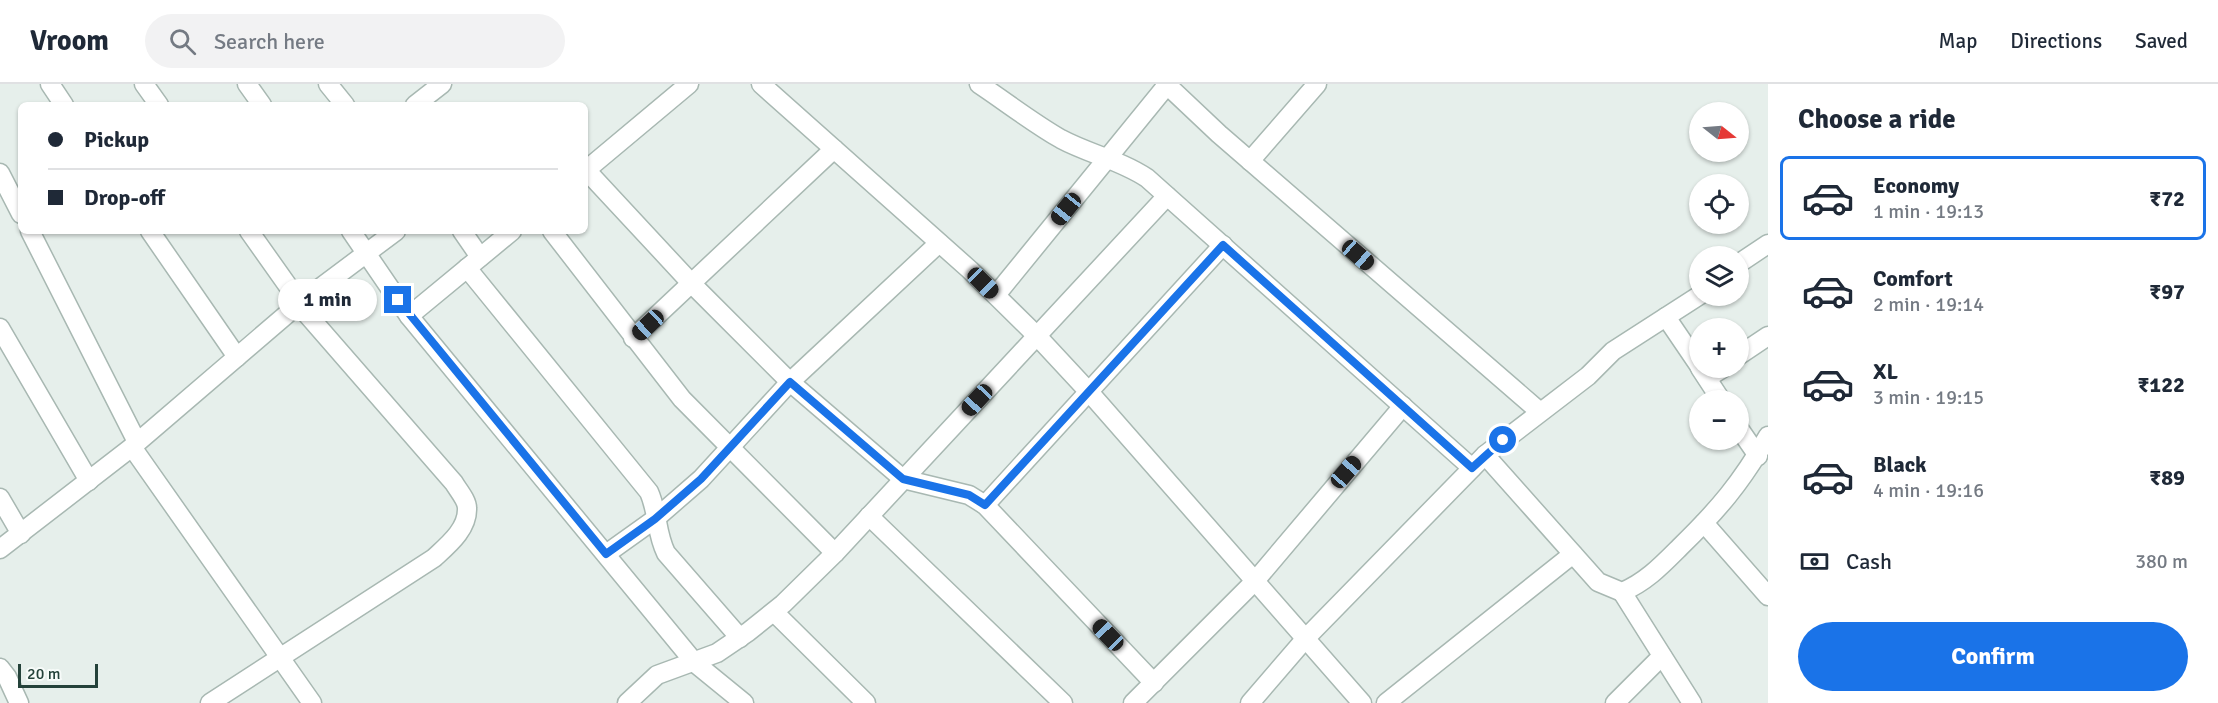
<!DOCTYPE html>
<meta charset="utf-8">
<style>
body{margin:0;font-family:Signika,sans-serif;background:#f2f2f3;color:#1f2937;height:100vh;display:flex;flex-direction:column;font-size:22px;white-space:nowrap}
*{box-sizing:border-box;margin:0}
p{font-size:20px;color:#747a83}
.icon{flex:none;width:33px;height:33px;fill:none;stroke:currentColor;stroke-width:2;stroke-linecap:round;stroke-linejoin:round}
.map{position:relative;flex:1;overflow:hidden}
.sheet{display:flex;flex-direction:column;background:#fff;width:450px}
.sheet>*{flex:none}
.guide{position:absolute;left:18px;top:18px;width:570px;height:132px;border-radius:9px;box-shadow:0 2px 4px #0004;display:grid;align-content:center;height:132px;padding:0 30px;background:#fff}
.needle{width:39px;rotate:107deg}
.buttons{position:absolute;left:1689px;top:18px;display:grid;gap:12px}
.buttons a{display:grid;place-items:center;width:60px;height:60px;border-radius:50%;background:#fff;box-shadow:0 2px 4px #0004;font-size:30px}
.scale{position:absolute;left:18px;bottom:15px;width:80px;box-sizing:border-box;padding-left:6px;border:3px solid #24423a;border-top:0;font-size:16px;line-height:21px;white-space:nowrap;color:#24423a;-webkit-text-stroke:4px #f7fbf9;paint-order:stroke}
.end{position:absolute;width:27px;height:27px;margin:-14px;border:8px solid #1a73e8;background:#fff;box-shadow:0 0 0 3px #fff}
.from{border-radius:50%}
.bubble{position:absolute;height:42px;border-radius:21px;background:#fff;box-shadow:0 2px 4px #0004;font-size:20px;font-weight:700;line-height:42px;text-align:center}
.car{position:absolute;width:18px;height:36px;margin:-18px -9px;border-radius:8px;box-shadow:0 0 4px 2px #0007;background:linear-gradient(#222 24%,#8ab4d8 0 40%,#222 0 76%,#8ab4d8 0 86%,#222 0)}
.guide b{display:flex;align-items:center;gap:21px;height:57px;font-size:22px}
.guide b+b{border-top:2px solid #e0e1e3}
.guide i{width:15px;height:15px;background:#1f2937}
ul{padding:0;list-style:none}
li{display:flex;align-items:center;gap:18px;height:84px;margin:0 12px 9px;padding:0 18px;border:3px solid transparent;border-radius:9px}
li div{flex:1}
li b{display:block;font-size:22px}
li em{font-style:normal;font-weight:700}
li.active{border-color:#1a73e8}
li>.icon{width:54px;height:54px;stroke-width:1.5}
h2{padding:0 30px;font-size:27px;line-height:72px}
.pay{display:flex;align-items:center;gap:15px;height:66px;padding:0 30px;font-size:22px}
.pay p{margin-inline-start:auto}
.primary-button{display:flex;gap:12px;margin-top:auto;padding:12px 30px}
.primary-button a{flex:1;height:69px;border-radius:36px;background:#1a73e8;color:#fff;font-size:24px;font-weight:700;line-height:69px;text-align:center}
header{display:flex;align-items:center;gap:36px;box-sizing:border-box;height:84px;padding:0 30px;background:#fff;border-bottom:2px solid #e0e1e3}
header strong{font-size:28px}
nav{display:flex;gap:33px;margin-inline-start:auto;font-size:21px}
.search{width:420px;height:54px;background:#f2f2f3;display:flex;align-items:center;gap:15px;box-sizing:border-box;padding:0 21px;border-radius:33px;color:#747a83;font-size:22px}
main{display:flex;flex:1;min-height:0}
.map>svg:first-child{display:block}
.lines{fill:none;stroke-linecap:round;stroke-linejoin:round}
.street-casing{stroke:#a8b8b2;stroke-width:21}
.street{stroke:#fff;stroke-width:18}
.route{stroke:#1a73e8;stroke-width:8}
</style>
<header>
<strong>Vroom</strong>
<div class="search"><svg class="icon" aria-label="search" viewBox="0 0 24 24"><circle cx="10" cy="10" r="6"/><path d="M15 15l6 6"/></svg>Search here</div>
<nav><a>Map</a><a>Directions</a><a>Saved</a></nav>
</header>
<main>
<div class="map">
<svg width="1768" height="619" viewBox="0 0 1768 619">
<rect width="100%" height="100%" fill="#e6efeb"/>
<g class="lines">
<!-- street casing -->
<g class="street-casing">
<g id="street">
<path d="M50,0l14,21"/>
<path d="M144,0l15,21"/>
<path d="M247,0l15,21"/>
<path d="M328,0l17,21"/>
<path d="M761,0l209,186 67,66 53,57 272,310"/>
<path d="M979,0c27,18 54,39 82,55 28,15 59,21 86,39l325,290"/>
<path d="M1166,0l53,50 320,277"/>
<path d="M415,21l27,-21"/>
<path d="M1250,77l67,-77"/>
<path d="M586,86l106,114 98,98 113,97 66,16 16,10 169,178"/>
<path d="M585,87l104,-87"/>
<path d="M0,89l21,41"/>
<path d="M30,147l107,211"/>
<path d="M150,147l87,126"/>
<path d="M351,147l58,85 286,347 49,40"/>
<path d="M462,147l18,26"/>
<path d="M552,147l130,168 153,154"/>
<path d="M1738,180l30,-20"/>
<path d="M467,184l182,224c9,20 7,41 17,61l74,85"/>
<path d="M996,211l171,-210"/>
<path d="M409,232l103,-85"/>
<path d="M1666,233l34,50"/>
<path d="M0,244l89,153"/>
<path d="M633,254l201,-189"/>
<path d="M1738,272l30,-20"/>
<path d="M1700,284l21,32"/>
<path d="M1707,294l16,-10"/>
<path d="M1738,343l20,29"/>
<path d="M1485,371l113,127 24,10c24,-10 40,-27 58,-45 38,-37 61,-64 88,-111"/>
<path d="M0,414l21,36"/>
<path d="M985,421l238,-260"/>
<path d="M869,432l194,187"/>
<path d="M1704,439l64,73"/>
<path d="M0,465l132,-102"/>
<path d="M606,470l49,-35 46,-40 89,-97 149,-139"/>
<path d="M1622,508l70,111"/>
<path d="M774,528l92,91"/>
<path d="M0,584l7,9 12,26"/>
<path d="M210,619l224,-145c14,-13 34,-29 33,-50 0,-8 -9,-18 -13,-25l-155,-178 1,-2 -51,-72"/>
<path d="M312,619l-180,-256 168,-144 96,-72"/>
<path d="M627,619l30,-28 60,-22 31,-21 35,-28 52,-51 332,-357"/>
<path d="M1133,619l122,-122 148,-175"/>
<path d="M1250,619l56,-65 179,-183 103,-79 25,-25 87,-56"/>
<path d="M1386,619l187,-149"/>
<path d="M1615,619l47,-47"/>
</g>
</g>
<!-- street -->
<use href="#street" class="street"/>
</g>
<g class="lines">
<!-- route -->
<path class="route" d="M398,216l208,254 49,-35 46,-40 89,-97 113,97 66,16 16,10 238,-260 249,223 31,-28"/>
</g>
</svg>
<div class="buttons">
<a><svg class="needle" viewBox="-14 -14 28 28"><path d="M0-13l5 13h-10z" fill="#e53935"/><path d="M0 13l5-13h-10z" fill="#747a83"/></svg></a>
<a><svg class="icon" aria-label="locate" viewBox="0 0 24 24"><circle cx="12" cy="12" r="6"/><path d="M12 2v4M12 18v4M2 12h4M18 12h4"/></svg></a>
<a><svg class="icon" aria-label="layers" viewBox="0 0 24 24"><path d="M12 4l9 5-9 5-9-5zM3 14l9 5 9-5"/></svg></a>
<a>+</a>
<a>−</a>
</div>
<div class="scale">20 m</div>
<i class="end from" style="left:1503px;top:356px"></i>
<i class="end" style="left:398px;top:216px"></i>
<div class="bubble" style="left:278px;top:195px;width:99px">1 min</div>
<i class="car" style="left:1066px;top:125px;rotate:219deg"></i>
<i class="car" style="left:1358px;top:171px;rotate:131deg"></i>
<i class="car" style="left:983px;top:199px;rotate:135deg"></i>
<i class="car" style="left:648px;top:241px;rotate:227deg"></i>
<i class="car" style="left:977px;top:316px;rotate:223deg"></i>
<i class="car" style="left:1346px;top:388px;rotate:41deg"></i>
<i class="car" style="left:1108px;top:551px;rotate:316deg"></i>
<div class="guide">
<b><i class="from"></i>Pickup</b>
<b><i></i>Drop-off</b>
</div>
</div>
<section class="sheet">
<h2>Choose a ride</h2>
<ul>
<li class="active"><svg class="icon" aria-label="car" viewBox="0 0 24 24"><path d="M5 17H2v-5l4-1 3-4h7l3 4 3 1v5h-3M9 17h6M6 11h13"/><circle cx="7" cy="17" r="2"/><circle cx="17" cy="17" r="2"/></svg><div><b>Economy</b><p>1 min · 19:13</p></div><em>₹72</em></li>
<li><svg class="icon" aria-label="car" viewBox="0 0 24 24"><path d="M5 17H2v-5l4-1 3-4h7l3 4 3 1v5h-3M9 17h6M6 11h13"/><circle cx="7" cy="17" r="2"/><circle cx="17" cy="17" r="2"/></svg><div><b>Comfort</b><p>2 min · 19:14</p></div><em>₹97</em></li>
<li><svg class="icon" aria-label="car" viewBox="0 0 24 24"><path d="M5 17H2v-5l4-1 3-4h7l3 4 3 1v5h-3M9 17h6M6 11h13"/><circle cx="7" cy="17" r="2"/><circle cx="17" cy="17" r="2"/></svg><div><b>XL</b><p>3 min · 19:15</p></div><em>₹122</em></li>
<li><svg class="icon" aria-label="car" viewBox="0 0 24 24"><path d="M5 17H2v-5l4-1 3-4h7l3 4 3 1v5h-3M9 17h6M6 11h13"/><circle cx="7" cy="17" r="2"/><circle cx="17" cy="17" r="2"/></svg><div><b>Black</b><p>4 min · 19:16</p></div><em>₹89</em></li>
</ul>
<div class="pay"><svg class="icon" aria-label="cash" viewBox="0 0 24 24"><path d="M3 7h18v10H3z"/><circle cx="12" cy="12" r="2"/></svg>Cash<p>380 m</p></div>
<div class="primary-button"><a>Confirm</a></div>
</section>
</main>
